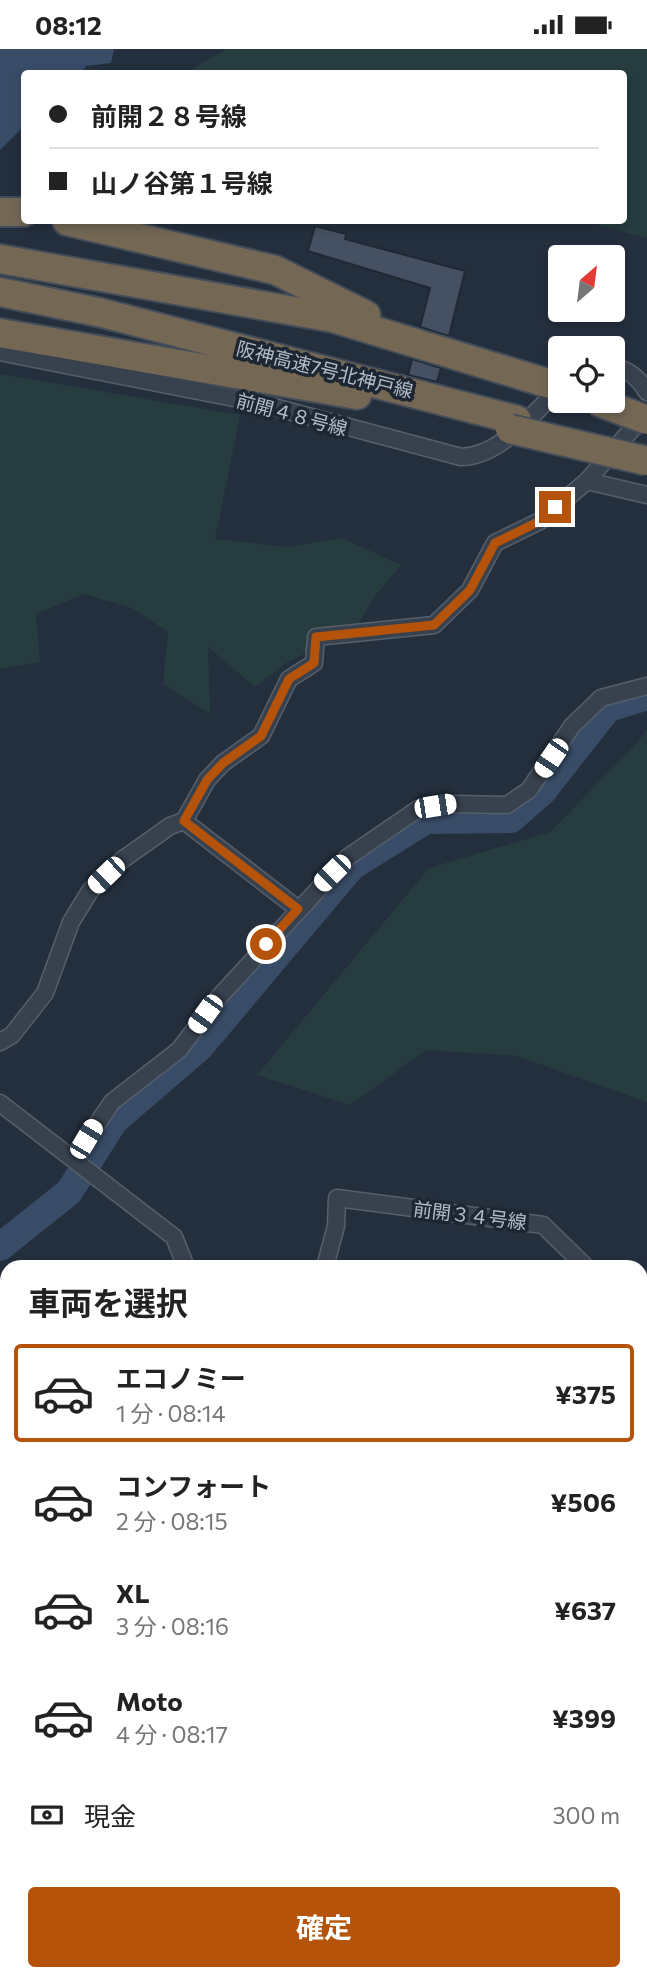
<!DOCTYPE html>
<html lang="ja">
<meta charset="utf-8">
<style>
body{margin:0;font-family:Commissioner,"Noto Sans JP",sans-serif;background:#f6f6f6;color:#222;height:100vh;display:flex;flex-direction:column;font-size:26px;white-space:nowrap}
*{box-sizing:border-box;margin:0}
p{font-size:23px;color:#767676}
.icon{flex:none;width:38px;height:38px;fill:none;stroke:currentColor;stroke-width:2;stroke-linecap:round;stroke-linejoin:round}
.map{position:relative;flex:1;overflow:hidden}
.side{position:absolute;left:0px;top:1211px;width:648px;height:721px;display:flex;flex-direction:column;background:#fff;border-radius:21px 21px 0 0;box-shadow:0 4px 10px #0003}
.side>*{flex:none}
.banner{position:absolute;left:21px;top:21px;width:606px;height:154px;border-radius:7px;box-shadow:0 4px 10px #0003;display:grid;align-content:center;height:154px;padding:0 28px;background:#fff}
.needle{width:46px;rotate:28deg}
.controls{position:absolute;left:548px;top:196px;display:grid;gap:14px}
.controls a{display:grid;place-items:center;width:77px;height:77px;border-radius:7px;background:#fff;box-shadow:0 4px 10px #0003;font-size:35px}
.end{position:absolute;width:32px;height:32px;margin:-16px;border:9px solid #b45309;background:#fff;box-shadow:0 0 0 4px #fff}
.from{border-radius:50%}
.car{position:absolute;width:21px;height:42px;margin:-21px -10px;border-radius:9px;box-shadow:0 0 5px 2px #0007;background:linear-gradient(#fff 24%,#345 0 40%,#fff 0 76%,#345 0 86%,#fff 0)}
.banner b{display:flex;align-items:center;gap:24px;height:66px;font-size:26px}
.banner b+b{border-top:2px solid #e0e0e0}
.banner i{width:18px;height:18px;background:#222}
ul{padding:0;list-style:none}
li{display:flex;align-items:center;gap:21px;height:98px;margin:0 14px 10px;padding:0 14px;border:4px solid transparent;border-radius:7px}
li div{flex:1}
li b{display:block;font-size:26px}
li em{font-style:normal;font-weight:700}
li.current{border-color:#b45309}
li>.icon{width:63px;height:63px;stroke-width:1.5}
h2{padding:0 28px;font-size:32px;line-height:84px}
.pay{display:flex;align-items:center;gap:18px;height:77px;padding:0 28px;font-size:26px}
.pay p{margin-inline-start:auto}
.cta{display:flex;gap:14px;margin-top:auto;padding:14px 28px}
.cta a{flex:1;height:80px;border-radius:7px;background:#b45309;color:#fff;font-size:28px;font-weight:700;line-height:80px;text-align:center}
.status{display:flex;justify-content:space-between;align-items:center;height:49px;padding:0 35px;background:#fff;direction:ltr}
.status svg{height:19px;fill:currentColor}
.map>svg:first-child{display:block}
.green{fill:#263c3f}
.water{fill:#394c67}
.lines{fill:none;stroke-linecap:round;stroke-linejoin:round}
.river{stroke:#394c67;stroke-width:28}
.building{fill:#455162;stroke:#1f2835;stroke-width:2}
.minor-casing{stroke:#565f6c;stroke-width:19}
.primary-casing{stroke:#414a57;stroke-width:28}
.motorway-casing{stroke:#434c59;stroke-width:32}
.minor{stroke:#38414e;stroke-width:16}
.primary{stroke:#56606e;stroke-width:24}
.motorway{stroke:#746855;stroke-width:28}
.minor-bridge-casing{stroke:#565f6c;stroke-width:19;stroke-linecap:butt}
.motorway-bridge-casing{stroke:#434c59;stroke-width:32;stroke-linecap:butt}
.minor-bridge{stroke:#38414e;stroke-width:16}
.motorway-bridge{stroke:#746855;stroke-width:28}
.route{stroke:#b45309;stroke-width:9}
.labels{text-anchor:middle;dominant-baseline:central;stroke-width:7;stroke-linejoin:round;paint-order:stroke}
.street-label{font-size:19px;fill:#b4bcc9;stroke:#1d2633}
</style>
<div class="status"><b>08:12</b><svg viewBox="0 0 49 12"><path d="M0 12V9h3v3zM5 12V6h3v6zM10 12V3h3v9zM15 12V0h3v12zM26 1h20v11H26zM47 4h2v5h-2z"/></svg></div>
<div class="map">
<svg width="647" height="1932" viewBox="0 0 647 1932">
<rect width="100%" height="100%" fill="#242f3e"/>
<!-- green -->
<g class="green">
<path d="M227,0h420v189l-65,-17h41v-148h-438z"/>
<path d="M0,325l240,41 -25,124 73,8 54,-9 59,27 -28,33 -17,31 -70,34 -31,24 -47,-40 2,67 -47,-30 5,-52 -36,-24 -48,-14 -48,20 4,48 -40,7z"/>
<path d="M647,680v373l-130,-46 -91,-6 -76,55 -93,-30 172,-207 121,-36 87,-89z"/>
</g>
<!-- water -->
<path class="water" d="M0,0h114l-3,14 -25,3 -4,7h-58v53l-24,24z"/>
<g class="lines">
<!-- river -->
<g class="river">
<path d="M0,1198l69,-55 45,-71 85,-73 153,-182 74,-46 85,-1 31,-27 66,-84 39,-12"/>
<path d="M0,1696l7,147"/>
<path d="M640,1900l7,1"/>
<path d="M20,1932v-7"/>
<path d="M456,1932l19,-7"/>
</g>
</g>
<!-- building -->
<g class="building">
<path d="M315,177l31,8 -1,5 120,32 -16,65 -29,-9 10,-39 -122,-37z"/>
<path d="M412,310l29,9 -4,14 -29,-7z"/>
</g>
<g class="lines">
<!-- minor casing -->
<g class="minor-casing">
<g id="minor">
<path d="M0,303l259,51 202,54c40,-1 71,-43 99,-69"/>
<path d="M612,317c17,4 26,11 35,26"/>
<path d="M587,432l60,14"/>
<path d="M184,772l114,88"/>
<path d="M0,993l12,-7 33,-42 26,-71 19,-31 32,-31 48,-34 14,-5 23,-41 16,-17 38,-27 28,-57 25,-16 2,-26 118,-12 36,-35 25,-47 45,-22 47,-40 59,-68"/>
<path d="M0,1054l174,134 12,30"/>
<path d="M74,1109l38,-56 67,-52 40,-53 129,-140 70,-48 34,-5 55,1 22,-15 43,-64 29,-28 46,-12"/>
<path d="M325,1218l11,-41 1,-28 206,27 43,42"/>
<path d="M640,1389l7,1"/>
<path d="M0,1392l7,-1"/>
<path d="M640,1924h7"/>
<path d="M48,1932l1,-7"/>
<path d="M566,1932l34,-7"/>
</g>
</g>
<!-- primary casing -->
<g class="primary-casing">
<g id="primary">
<path d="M0,1575l7,2"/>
<path d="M640,1723l7,-1"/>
</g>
</g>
<!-- motorway casing -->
<g class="motorway-casing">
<g id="motorway">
<path d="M0,163h24"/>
<path d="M67,172l208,49 91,45"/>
<path d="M0,210l333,59 227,69"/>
<path d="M0,243l102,21 415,107"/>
<path d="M0,284l357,62"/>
</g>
</g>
<!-- minor -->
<use href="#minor" class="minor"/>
<!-- primary -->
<use href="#primary" class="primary"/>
<!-- motorway -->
<use href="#motorway" class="motorway"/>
<!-- minor-bridge casing -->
<g class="minor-bridge-casing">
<path id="minor-bridge" d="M571,1925v7"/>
</g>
<!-- motorway-bridge casing -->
<g class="motorway-bridge-casing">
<g id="motorway-bridge">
<path d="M596,352l51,19"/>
<path d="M510,380l137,32"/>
</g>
</g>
<!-- minor-bridge -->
<use href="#minor-bridge" class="minor-bridge"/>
<!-- motorway-bridge -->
<use href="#motorway-bridge" class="motorway-bridge"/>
</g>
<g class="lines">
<!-- route -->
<path class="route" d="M266,895l32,-35 -114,-88 23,-41 16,-17 38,-27 28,-57 25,-16 2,-26 118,-12 36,-35 25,-47 45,-22 15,-14"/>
</g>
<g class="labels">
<!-- street labels -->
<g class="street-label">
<text transform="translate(325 320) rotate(14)">阪神高速7号北神戸線</text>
<text transform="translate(292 365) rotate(15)">前開４８号線</text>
<text transform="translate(470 1166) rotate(7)">前開３４号線</text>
</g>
</g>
</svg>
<div class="controls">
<a><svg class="needle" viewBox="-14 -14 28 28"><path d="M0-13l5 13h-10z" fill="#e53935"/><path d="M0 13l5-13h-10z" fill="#767676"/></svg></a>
<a><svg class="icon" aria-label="locate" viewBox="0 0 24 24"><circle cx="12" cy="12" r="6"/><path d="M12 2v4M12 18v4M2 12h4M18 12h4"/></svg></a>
</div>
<i class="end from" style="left:266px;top:895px"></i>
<i class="end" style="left:555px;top:458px"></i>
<i class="car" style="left:551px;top:709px;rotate:214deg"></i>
<i class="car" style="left:435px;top:757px;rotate:81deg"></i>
<i class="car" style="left:332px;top:824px;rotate:225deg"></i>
<i class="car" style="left:106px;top:826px;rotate:226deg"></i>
<i class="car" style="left:205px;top:965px;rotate:216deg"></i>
<i class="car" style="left:86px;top:1090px;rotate:31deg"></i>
<div class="banner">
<b><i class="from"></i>前開２８号線</b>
<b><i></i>山ノ谷第１号線</b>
</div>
<section class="side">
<h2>車両を選択</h2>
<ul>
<li class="current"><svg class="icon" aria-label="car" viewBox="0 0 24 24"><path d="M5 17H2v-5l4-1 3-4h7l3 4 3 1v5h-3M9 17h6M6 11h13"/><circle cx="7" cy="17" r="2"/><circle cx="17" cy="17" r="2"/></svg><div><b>エコノミー</b><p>1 分 · 08:14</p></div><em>¥375</em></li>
<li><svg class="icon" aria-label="car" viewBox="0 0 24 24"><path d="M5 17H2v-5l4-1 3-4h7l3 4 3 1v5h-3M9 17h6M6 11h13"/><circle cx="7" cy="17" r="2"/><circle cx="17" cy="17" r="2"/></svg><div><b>コンフォート</b><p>2 分 · 08:15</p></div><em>¥506</em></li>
<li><svg class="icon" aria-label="car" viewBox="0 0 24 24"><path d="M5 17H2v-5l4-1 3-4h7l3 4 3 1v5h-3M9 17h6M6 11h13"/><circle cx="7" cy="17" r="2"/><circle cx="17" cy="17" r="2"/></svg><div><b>XL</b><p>3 分 · 08:16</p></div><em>¥637</em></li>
<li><svg class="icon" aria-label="car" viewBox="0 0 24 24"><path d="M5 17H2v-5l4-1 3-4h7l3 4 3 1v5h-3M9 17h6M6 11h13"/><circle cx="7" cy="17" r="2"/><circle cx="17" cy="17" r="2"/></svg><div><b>Moto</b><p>4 分 · 08:17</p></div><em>¥399</em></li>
</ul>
<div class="pay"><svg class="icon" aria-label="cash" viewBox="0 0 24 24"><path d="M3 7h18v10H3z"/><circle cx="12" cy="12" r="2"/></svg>現金<p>300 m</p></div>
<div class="cta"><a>確定</a></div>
</section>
</div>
